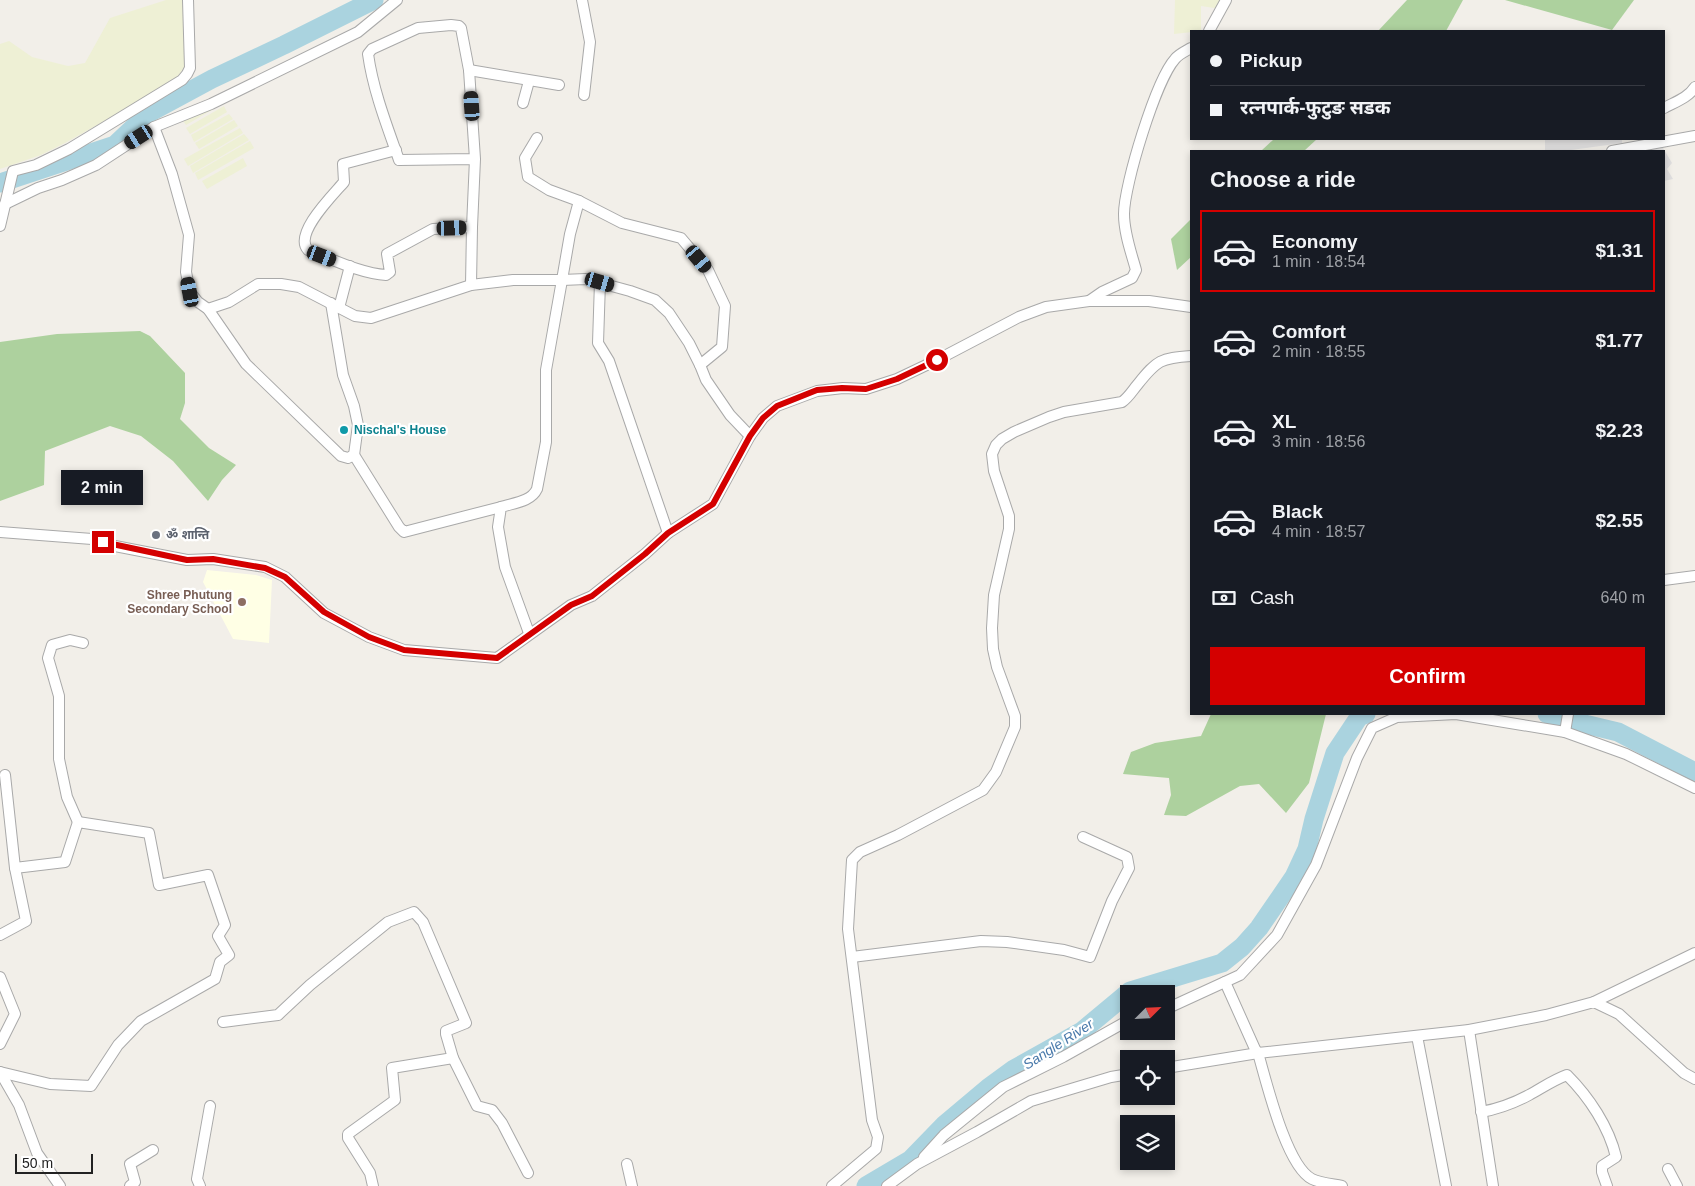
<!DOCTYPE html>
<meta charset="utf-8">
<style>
body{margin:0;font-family:Helvetica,"Noto Sans Devanagari",sans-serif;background:#242831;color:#f1f3f6;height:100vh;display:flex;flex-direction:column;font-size:19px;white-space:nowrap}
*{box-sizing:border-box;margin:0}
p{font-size:16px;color:#9ea1a6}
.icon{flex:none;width:28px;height:28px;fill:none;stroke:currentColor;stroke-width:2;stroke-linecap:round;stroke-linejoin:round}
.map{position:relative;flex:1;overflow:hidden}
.details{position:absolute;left:1190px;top:150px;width:475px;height:565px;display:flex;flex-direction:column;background:#171b24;border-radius:0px;box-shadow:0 2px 8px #0003}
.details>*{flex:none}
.hud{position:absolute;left:1190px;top:30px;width:475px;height:110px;border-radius:0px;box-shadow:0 2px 8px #0003;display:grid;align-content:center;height:110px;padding:0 20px;background:#171b24}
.needle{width:32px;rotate:66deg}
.fabs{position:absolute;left:1120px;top:985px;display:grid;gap:10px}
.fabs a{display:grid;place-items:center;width:55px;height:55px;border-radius:0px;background:#171b24;box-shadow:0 2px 8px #0003;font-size:25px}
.scale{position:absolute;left:15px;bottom:12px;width:78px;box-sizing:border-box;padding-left:5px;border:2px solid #222;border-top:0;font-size:14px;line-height:18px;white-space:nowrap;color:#222;-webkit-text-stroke:4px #fff;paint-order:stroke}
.end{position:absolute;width:22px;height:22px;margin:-11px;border:6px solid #d40000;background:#fff;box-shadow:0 0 0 2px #fff}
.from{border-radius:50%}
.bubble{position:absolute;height:35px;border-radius:0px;background:#171b24;box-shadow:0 2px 8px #0003;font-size:16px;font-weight:600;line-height:35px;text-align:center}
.car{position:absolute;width:15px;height:30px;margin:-15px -8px;border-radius:6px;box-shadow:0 0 4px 1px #0007;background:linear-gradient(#222 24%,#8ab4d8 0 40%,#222 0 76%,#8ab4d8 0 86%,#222 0)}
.hud b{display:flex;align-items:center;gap:18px;height:48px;font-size:19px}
.hud b+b{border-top:1px solid #363941}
.hud i{width:12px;height:12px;background:#f1f3f6}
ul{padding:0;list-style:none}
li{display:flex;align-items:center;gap:15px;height:82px;margin:0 10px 8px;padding:0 10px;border:2px solid transparent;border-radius:0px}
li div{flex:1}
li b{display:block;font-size:19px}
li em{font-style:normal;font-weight:600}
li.selected{border-color:#d40000}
li>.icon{width:45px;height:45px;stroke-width:1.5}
h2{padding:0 20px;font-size:22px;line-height:60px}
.pay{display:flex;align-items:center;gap:12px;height:55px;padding:0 20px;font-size:19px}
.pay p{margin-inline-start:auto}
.action{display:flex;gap:10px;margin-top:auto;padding:10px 20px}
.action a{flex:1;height:58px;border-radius:0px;background:#d40000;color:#fff;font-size:20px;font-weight:600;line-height:58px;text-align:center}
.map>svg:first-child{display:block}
.residential{fill:#e0dfdf}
.education{fill:#ffffe5}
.farmland{fill:#eef0d5}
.forest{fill:#add19e}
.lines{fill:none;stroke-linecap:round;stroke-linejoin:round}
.river{stroke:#aad3df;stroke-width:19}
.minor-casing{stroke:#a9a9a9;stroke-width:12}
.minor{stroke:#fff;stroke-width:10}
.route{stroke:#d40000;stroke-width:6}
.culture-dot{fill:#0f9aa8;stroke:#fff;stroke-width:2}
.worship-dot{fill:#6b7280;stroke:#fff;stroke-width:2}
.education-dot{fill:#8d6e63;stroke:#fff;stroke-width:2}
.labels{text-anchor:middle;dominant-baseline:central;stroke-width:4.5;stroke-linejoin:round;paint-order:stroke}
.culture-label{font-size:12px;font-weight:bold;fill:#0d838f;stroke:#fff;text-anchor:start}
.worship-label{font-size:12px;font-weight:bold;fill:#5b616d;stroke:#fff;text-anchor:start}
.education-label{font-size:12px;font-weight:bold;fill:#785e54;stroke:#fff;text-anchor:end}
.water-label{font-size:14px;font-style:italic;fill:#4a7aab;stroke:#fff}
</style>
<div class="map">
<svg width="1695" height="1186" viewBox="0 0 1695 1186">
<rect width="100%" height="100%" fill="#f2efe9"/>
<!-- residential -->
<g class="residential">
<path d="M1545,139h77v4l-58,8h-19z"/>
<path d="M1663,148l9,15 -5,6 6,10 -9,2v-30h-20v-1z"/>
</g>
<!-- education -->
<path class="education" d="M207,570l49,5 16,5 -3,63 -36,-4 -30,-57z"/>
<!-- farmland -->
<g class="farmland">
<path d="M166,0h17l2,67 -7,9 -24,17 -89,50 -24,12 -41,14v-125l9,-3 23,16 36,9 17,-3 25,-45z"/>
<path d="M1175,0h54l-1,10 -27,-4v25l-27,3z"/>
<path d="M218,97l4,7 -36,21 -5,-7z"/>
<path d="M224,106l3,6 -37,22 -4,-6z"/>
<path d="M229,114l4,5 -39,23 -3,-7z"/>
<path d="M234,120l4,6 -39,23 -4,-6z"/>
<path d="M240,128l3,5 -55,33 -4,-7z"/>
<path d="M244,134l5,6 -56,33 -3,-7z"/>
<path d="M250,141l4,7 -56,32 -3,-7z"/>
<path d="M243,158l4,8 -40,23 -5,-8z"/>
</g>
<!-- forest -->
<g class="forest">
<path d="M1407,0h56l-17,31h-68z"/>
<path d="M1505,0h129l-22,30z"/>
<path d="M1274,139h43l-13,12h-43z"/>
<path d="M1191,219v38l-14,13 -6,-31z"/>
<path d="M140,331l10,5 35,37v30l-5,16 29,29 27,17 -14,15 -14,21 -35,-40 -32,-25 -31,-10 -65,25 -1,34 -44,16v-159l57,-8z"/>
<path d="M1211,714h115l-17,69 -23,30 -27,-29 -19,2 -54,30 -22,-1 7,-20 -2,-17 -46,-4 8,-22 24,-9 46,-7z"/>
</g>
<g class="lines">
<!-- river -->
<g class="river">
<path d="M0,183l115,-38 34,-32 63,-34 72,-34 90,-45"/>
<path d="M1547,714l13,5"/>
<path d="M1572,721l46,11 77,40"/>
<path d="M866,1186l44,-26 34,-35 44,-37 26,-19 68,-38 48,-40 92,-28 20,-16 17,-19 35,-51 13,-28 7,-30 21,-66 24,-36 7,-3"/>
</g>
<!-- minor casing -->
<g class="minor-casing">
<g id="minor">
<path d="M582,0l8,42 -6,53"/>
<path d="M1209,31l17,-31"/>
<path d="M469,70l90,15"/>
<path d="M523,103l6,-22"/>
<path d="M1664,108c11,-6 24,-10 31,-21"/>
<path d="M154,127l18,47 17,61 -3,37 4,20 8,10 10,7 38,55 95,92 7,2 6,-3 45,72 5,5 97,-25"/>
<path d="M537,138l-12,20 3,19 21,13 30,11 -9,33 -8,46 24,-1 44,12 25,9 14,13 20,30 11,22 6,15 24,35 20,21"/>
<path d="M396,150l-53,14 1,18c-11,13 -51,52 -36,68 24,9 54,24 78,25l4,-3 -3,-18 46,-25 39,-2"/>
<path d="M1612,151l83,-15"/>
<path d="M579,201l43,22 59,15 27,32 17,36 -3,41 -22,18"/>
<path d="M5,204l33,-16 24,-8 34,-15 58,-38 57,-23 147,-72 39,-32"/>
<path d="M0,226l13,-55 23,-6 33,-16 113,-69 5,-6 3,-6 -2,-68"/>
<path d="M600,282l-2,61 11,18 59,172"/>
<path d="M471,285l1,-58 3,-68 -6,-89 -8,-42 -2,-2 -8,-1 -33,3 -46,21 -4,5c5,36 19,72 31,106l76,-1"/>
<path d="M1089,301l13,-9 30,-14 4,-8c-5,-18 -12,-37 -12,-56 0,-29 32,-134 51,-155 4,-5 11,-8 16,-11"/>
<path d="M331,303l12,72 11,31 4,19 -4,30"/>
<path d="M339,308l11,-42"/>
<path d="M208,309l21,-7 29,-18h23l18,3 56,29 16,2 100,-33 42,-5h49l-16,90v72l-9,47c-6,13 -24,14 -36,18l-3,20 7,40 24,66"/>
<path d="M0,532l92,7 23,7 72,14 26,-1 52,8 20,10 39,36 45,24 35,13 93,8 74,-53 21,-9 53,-42 23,-21 45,-29 37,-68 13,-18 14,-12 40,-15 26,-3 23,1 31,-10 40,-19 82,-43 27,-10 43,-6h60l42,6"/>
<path d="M1664,580l31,-4"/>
<path d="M1565,732l3,-18"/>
<path d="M78,822l-11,-25 -8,-38v-63l-11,-38 4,-13 18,-5 13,3"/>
<path d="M0,935l26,-14 -11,-53"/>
<path d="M852,957l129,-16 26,1 57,8 26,7 22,-56 17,-33 -2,-11 -44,-20"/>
<path d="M0,977l15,37 -15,30"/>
<path d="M1225,982l30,67 3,4c8,27 28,113 54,126 8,4 20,5 30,7"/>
<path d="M1594,1002l101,-49"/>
<path d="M1166,1009l74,-34 37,-40 39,-70 41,-107 15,-30 25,-11 59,-3 109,18 61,22 69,34"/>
<path d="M223,1022l55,-7 32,-30 78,-63 26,-10 9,10 43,101 -20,8v3l7,24 -61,10 3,32 -47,34v4l22,35 3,13"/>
<path d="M1469,1030l24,156"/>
<path d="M1417,1036l29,150"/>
<path d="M453,1058l24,48 15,4 10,13 26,50"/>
<path d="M1166,1068l92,-15 211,-23 77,-15 48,-13 25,12 65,59 11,6"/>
<path d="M0,1072l50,12 41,2 27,-41 23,-24 74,-42 5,-17 9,-7 -11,-19 7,-11 -17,-50 -49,10 -10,-52 -71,-11 -13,40 -50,6 -10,-93"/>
<path d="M0,1072l19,33 18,48 23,33"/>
<path d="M1481,1112c17,-3 33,-9 48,-17 13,-7 24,-15 38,-20 22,22 42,52 49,82l-14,9v6l5,14"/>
<path d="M924,1157l20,-22 59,-48 60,-30 66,-37"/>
<path d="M627,1164l5,22"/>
<path d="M1668,1169l9,17"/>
<path d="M130,1186l5,-4 -5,-18 23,-14"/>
<path d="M200,1186l-3,-7 13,-73"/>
<path d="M832,1186l44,-37 2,-12 -6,-17 -24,-191 4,-69 8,-8 38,-17 85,-45 13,-18 19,-45v-11l-18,-49 -4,-18 -1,-21 2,-33 15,-66v-13l-15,-45 -2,-17 4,-9 6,-6 12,-7 35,-15 15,-5 58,-10c7,-5 10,-11 16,-18 19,-24 23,-26 53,-28"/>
<path d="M887,1186l30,-22 60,-32 54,-31 80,-24 18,-3"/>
</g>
</g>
<!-- minor -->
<use href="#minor" class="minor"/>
</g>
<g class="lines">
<!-- route -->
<path class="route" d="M103,542l84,18 26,-1 52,9 20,9 39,35 45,25 35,13 93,8 74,-53 21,-9 53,-42 23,-21 45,-29 37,-68 13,-18 14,-12 40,-16 25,-2 24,1 31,-10 40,-19"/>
</g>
<!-- markers -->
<circle class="culture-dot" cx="344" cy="430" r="5"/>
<circle class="worship-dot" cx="156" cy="535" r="5"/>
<circle class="education-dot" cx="242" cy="602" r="5"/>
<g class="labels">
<!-- culture labels -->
<g class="culture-label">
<text x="354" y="430">Nischal's House</text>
</g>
<!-- worship labels -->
<g class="worship-label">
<text x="166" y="535">ॐ शान्ति</text>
</g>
<!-- education labels -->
<g class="education-label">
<text x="232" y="595">Shree Phutung<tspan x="232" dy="14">Secondary School</tspan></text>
</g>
<!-- water labels -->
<g class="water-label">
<text transform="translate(1058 1044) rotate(-33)">Sangle River</text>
</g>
</g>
</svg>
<div class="fabs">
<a><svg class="needle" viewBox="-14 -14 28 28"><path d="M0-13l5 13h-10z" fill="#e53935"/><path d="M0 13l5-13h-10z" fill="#9ea1a6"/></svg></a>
<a><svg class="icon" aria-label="locate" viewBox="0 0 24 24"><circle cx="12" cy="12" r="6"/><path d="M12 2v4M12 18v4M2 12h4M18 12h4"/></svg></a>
<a><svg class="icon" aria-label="layers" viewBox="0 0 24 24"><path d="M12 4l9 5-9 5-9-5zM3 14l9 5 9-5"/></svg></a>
</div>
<div class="scale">50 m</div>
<i class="end from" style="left:937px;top:360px"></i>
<i class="end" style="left:103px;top:542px"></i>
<div class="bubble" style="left:61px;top:470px;width:82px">2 min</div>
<i class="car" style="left:472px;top:106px;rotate:356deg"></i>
<i class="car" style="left:139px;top:137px;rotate:238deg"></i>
<i class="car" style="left:452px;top:228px;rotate:88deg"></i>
<i class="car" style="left:322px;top:256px;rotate:111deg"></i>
<i class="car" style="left:699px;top:259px;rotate:140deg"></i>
<i class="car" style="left:600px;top:282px;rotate:106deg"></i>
<i class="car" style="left:190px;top:292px;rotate:349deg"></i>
<div class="hud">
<b><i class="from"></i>Pickup</b>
<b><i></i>रत्नपार्क-फुटुङ सडक</b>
</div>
<section class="details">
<h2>Choose a ride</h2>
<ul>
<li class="selected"><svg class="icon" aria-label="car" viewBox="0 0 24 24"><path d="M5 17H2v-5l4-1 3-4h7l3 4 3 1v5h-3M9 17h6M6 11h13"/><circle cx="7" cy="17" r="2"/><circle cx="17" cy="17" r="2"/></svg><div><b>Economy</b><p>1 min · 18:54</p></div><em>$1.31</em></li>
<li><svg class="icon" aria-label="car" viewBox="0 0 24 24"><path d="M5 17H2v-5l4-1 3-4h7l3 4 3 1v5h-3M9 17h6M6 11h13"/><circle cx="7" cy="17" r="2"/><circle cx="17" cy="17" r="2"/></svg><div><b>Comfort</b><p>2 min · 18:55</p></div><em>$1.77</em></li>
<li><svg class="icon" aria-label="car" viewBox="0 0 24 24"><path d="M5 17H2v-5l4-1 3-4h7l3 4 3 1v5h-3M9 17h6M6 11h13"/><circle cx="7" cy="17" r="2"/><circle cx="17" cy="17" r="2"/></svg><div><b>XL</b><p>3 min · 18:56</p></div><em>$2.23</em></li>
<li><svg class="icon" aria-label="car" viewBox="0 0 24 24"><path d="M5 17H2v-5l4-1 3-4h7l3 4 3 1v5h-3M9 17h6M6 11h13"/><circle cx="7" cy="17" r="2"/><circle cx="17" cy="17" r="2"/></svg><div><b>Black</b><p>4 min · 18:57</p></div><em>$2.55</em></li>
</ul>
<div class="pay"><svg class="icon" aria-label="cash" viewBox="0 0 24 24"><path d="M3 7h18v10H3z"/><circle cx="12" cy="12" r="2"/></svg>Cash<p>640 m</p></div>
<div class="action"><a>Confirm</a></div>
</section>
</div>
